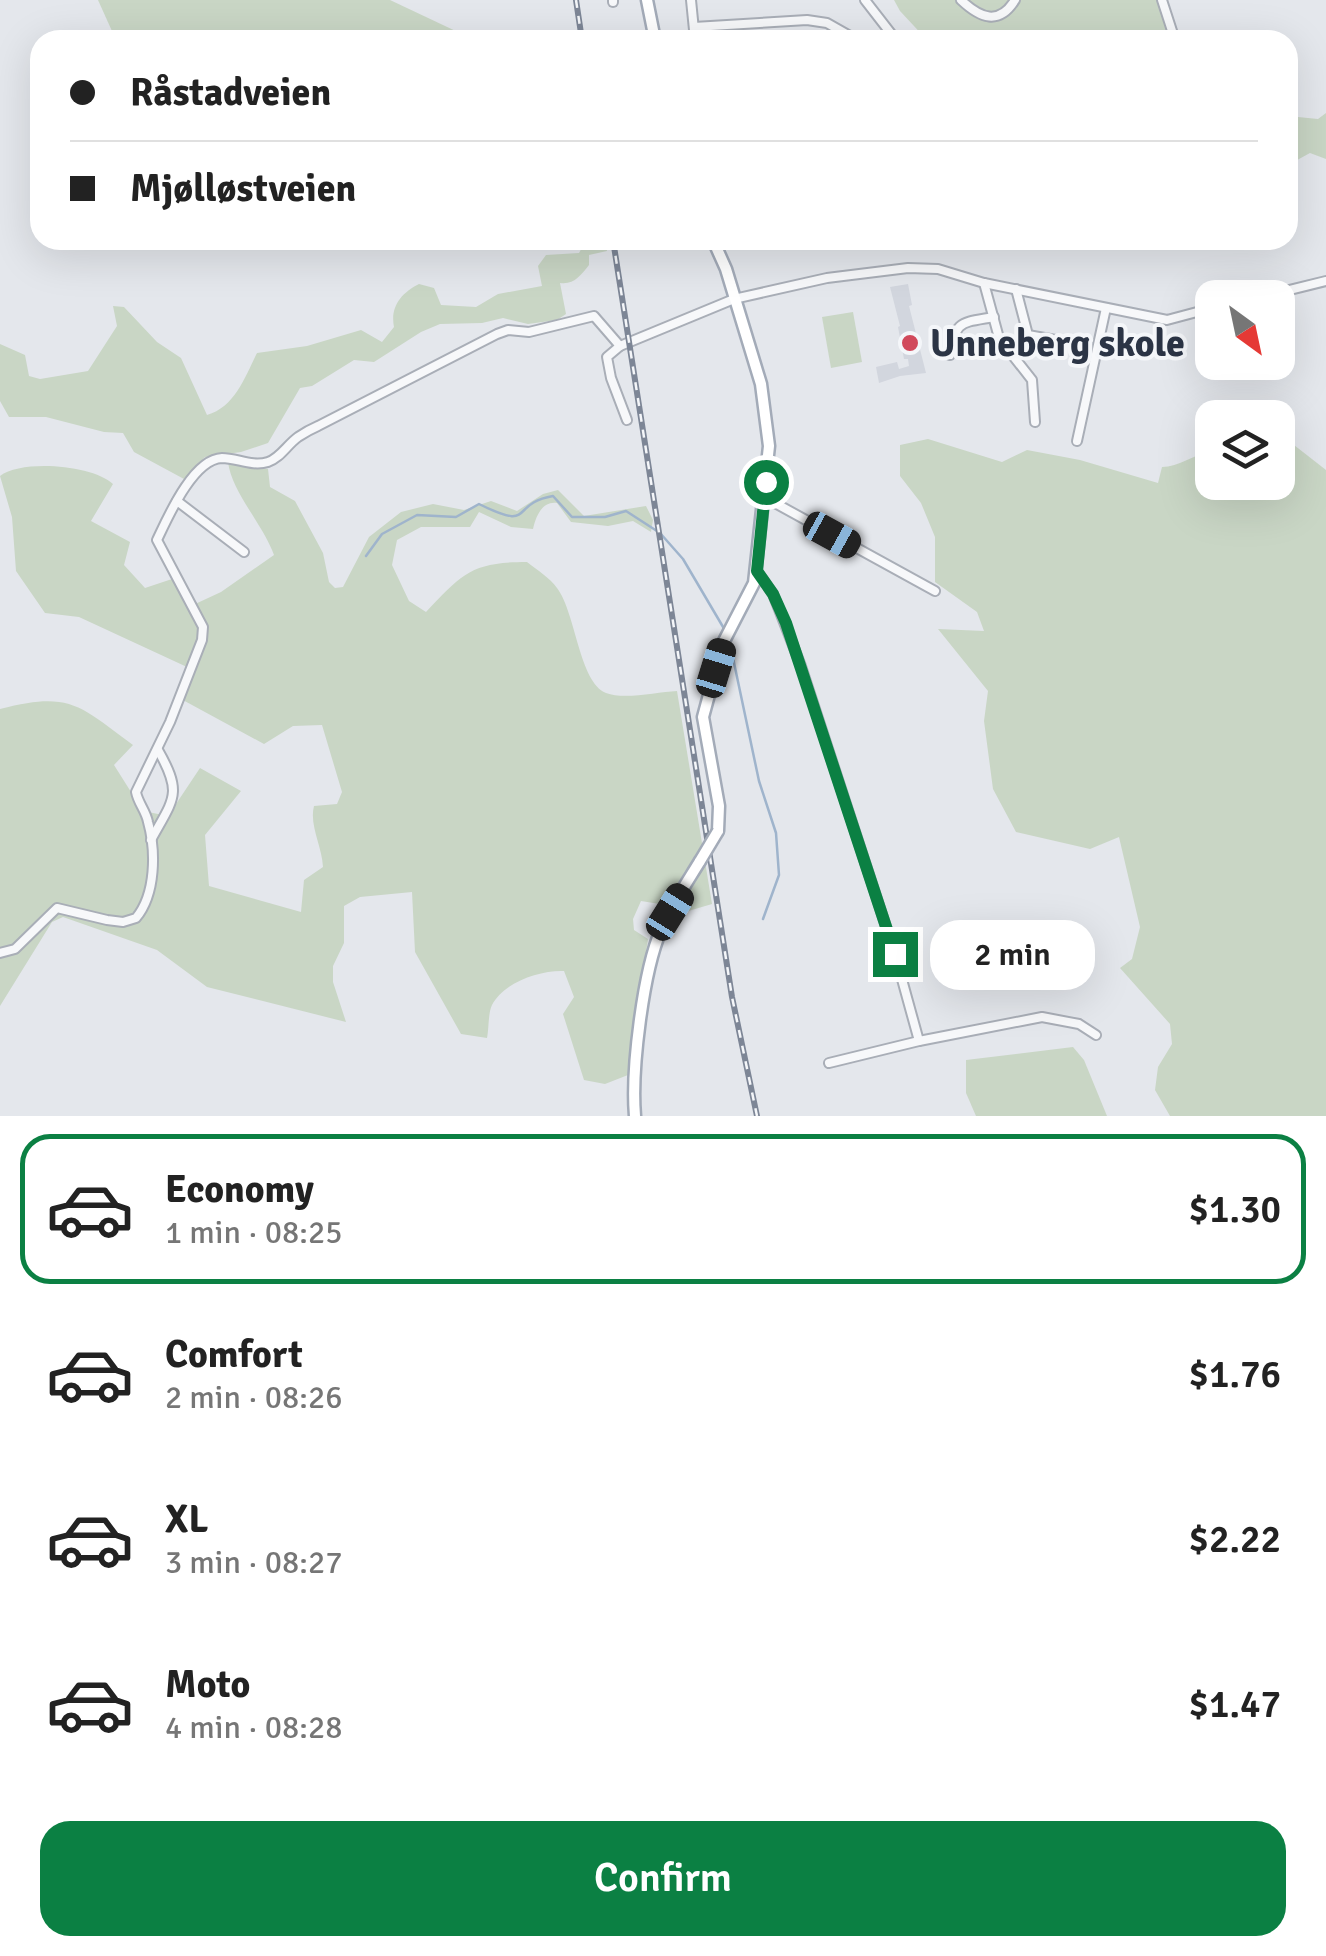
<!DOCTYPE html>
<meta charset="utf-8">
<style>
body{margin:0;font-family:Signika,sans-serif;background:#f6f6f6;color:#222;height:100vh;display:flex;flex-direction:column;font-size:38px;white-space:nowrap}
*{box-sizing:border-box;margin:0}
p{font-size:32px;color:#767676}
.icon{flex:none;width:55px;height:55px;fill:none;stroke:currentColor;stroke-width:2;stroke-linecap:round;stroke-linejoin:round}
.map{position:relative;height:1116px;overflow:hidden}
.side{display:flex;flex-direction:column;background:#fff;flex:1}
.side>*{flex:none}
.guide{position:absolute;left:30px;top:30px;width:1268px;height:220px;border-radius:30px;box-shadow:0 10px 40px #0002;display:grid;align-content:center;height:220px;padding:0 40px;background:#fff}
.needle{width:65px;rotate:147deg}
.tools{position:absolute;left:1195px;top:280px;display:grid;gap:20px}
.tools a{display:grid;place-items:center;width:100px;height:100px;border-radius:20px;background:#fff;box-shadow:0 10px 40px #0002;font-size:50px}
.end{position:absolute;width:45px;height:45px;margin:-22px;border:12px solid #0b8043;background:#fff;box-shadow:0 0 0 5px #fff}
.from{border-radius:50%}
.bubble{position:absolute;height:70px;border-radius:30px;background:#fff;box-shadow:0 10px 40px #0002;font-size:32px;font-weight:600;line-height:70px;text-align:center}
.car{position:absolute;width:30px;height:60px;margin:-30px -15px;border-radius:12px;box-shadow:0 0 8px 2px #0007;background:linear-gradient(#222 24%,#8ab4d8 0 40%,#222 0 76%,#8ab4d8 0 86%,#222 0)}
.guide b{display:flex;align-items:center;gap:35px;height:95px;font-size:38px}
.guide b+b{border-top:2px solid #e0e0e0}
.guide i{width:25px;height:25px;background:#222}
ul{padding:18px 0 0;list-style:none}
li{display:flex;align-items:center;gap:30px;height:150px;margin:0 20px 15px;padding:0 20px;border:5px solid transparent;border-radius:30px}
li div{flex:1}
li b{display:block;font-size:38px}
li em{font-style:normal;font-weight:600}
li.current{border-color:#0b8043}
li>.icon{width:90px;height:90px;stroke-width:1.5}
.button{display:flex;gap:20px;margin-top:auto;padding:20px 40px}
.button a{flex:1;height:115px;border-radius:30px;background:#0b8043;color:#fff;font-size:40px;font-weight:600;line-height:115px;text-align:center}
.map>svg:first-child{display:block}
.built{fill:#d2d6de}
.green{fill:#c9d6c5}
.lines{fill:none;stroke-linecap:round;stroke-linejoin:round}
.stream{stroke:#9fb4cc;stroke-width:2.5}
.minor-casing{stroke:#a9aeb7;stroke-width:12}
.major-casing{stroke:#a3abb8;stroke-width:15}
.minor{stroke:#f7f8fa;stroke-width:8}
.major{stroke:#fff;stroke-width:10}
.rail-casing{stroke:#7d8696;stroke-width:6}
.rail{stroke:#f4f6f9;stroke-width:2.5;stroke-dasharray:8;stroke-linecap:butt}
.major-bridge-casing{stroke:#a3abb8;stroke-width:15;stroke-linecap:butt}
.major-bridge{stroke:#fff;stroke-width:10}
.route{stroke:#0b8043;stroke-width:12}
.poi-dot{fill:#d1495b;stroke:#f4f6f9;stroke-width:4}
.labels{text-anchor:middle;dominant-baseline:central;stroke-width:8;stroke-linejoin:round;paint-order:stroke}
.poi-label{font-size:38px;font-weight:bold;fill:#2b3445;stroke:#f4f6f9;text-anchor:start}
</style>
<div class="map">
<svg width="1326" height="1116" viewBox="0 0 1326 1116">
<rect width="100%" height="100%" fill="#e4e7ec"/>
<!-- built -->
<path class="built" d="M908,284l4,21 -3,1 17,67 -26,3 -21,7 -3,-16 21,-5 2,7 10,-3 -1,-7h-4l-6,-32 2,-1 -10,-39z"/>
<!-- green -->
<g class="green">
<path d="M98,0h292l72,34v6h-346z"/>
<path d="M894,0h268l10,22 -5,18h-240l-27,-29z"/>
<path d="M1326,113v46l-16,-6 -22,12v-49l30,3z"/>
<path d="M586,240h19l2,11 -18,4v10c-8,10 -15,20 -29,18l6,31 -9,6 -29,4 -25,-6 -21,5 -42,1 -19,8 -47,30 -20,-2 -42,26 -12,2 -32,55 -27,9 -36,5 -21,22 -50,-27 -11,-19 -19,-1 -58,-15h-37l-9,-16v-57l25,11 4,21 11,3 48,-8 29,-45 -4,-20 11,1 33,35 24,16 26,57c28,-8 38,-38 50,-62l50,-7 54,-16 21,12 12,-15c-4,-20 7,-34 25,-43l15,4 7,17 35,2 22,-13 44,-8 -4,-20 8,-11 33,-2z"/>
<path d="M853,312l9,50 -31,6 -9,-51z"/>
<path d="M928,439l74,23 25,-12 53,10 78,23 4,-16c16,0 34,-13 50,-17v32h66v-39l16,2 32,25v646h-156l-15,-26 3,-23 14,-23 -2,-20 -50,-56 12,-9 8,-32 -21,-90 -29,12 -74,-17 -23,-43 -9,-68 4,-30 -50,-62 46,2 -7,-19 -42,-30v-45l-14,-34 -21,-27v-31z"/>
<path d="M228,462l40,7 2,18 25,14 28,52 6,29 6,6 8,-1 26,-50 32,-25 32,-8 31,6 27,-9 26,10 26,-17 15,-4 26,26 62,-10 7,14 -2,12 -18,-11 -25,5 -37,-4 -14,-19c-15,-2 -21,13 -24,26l-22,-2 -32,-15 -9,15h-49l-24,13 -5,25 17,36 17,11c37,-39 46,-50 101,-50 10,8 23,16 30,26 19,25 22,94 49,105 18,7 51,-1 71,-2l35,213 -37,11 -9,-10 -25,-4 -8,18 1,11 14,9 -20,136 -23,9 -21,-4 -21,-66 11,-17 -10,-26c-24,-1 -60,11 -72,34 -4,8 -3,24 -5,33l-26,-4 -46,-82 -3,-60 -52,5 -16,9v37l-11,23v16l13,40 -139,-35 -50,-37 -94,-33 -11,5 -52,84v-297c70,-18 79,-4 133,36l-19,20 29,46 25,5 32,-48 41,23 -36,44 4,51 92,26 3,-32 19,-13c-1,-21 -14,-42 -9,-61l23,-2 5,-12 -20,-67 -29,1 -29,18 -83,-45 6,-32 -108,-50 -34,-4 -29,-42 -4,-54 -12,-41c22,-17 93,-11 113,8l-22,37 39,21 -6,23 21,23 27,-9 21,26 28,-13 53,-37c-11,-31 -42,-62 -46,-93z"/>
<path d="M1073,1047l11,13 23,56h-131l-10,-23v-33z"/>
</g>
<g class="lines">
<!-- stream -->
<g class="stream">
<path d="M366,556l16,-22 35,-19 39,2 23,-13c57,28 29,0 74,-8l19,21h33l21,-6 34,22 23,26 43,73"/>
<path d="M729,639l30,142 17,52 3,42 -16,44"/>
</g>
<!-- minor casing -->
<g class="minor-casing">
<g id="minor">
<path d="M613,0v2"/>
<path d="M691,0l4,40"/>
<path d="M865,0l31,40"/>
<path d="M961,0c19,18 38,26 54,0"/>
<path d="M1162,0l13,40"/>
<path d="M694,27l113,-7 20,3 30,17"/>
<path d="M984,283l15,55 33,42 3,42"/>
<path d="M1016,289l12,46 33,6"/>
<path d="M1257,298l69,-17"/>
<path d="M620,346l-13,11 4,21 16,42"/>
<path d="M950,355c6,-35 10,-32 44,-38"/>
<path d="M1077,441l29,-133"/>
<path d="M764,497l171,94"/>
<path d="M177,501l67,51"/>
<path d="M757,571l16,23 28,72 94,288 24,87"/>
<path d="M151,840c23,-42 32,-46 7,-90"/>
<path d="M0,953l15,-4 42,-41 50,12 16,2 13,-4c20,-24 20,-67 12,-96 -2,-11 -10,-19 -12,-30l34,-70 32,-82 1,-13 -46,-87c11,-23 36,-81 65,-82 15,0 30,9 46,4 12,-4 19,-17 30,-25 6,-4 13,-8 20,-11l179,-92 11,-4 21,2 65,-16 26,30 114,-47 93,-21 81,-10 30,1 46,14 183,37 45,-12"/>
<path d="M829,1063l90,-22 123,-24 37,7 17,11"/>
</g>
</g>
<!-- major casing -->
<g class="major-casing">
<g id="major">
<path d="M647,0l8,40"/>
<path d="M713,240l13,29 35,115 8,62 -15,137 -31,60 -20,74 16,89 -1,25"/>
<path d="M635,1116c-4,-46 8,-144 26,-186 10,-24 25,-46 39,-69"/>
</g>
</g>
<!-- minor -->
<use href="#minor" class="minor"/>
<!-- major -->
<use href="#major" class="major"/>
<!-- rail casing -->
<g class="rail-casing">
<g id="rail">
<path d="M576,0l6,40"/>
<path d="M613,240l119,757 25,119"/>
</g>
</g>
<!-- rail -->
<use href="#rail" class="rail"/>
<!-- major-bridge casing -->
<g class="major-bridge-casing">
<path id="major-bridge" d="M700,861l18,-30"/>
</g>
<!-- major-bridge -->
<use href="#major-bridge" class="major-bridge"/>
</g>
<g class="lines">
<!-- route -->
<path class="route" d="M766,482l-9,89 16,23 13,29 109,331"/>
</g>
<!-- markers -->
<circle class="poi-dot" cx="910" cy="343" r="10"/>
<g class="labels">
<!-- poi labels -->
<g class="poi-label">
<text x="930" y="343">Unneberg skole</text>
</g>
</g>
</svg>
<div class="tools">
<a><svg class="needle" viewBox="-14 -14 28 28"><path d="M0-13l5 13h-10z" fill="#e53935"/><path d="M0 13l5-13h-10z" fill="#767676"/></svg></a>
<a><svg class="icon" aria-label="layers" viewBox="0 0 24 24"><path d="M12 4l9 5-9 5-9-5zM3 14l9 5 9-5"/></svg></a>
</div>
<i class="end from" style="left:766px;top:482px"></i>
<i class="end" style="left:895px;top:954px"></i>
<div class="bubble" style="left:930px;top:920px;width:165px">2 min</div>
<i class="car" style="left:832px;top:535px;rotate:119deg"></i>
<i class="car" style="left:716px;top:668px;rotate:17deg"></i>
<i class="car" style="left:670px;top:912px;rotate:32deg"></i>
<div class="guide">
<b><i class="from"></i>Råstadveien</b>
<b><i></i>Mjølløstveien</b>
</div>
</div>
<section class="side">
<ul>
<li class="current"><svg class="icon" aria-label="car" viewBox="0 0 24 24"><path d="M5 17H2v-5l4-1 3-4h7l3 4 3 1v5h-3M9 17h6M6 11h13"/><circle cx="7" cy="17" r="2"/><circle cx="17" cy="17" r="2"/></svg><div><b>Economy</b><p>1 min · 08:25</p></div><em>$1.30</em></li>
<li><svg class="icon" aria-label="car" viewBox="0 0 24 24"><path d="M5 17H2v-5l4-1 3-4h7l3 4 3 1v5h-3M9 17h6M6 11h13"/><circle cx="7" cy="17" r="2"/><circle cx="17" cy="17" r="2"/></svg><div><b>Comfort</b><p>2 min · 08:26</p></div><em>$1.76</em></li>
<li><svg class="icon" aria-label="car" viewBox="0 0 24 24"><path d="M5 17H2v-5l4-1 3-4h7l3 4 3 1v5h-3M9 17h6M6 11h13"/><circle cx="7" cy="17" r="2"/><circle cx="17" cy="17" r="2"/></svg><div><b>XL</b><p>3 min · 08:27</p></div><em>$2.22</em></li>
<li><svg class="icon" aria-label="car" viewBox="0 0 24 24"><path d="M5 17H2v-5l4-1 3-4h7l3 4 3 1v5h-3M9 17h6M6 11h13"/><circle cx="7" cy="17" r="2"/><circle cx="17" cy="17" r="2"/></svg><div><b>Moto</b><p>4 min · 08:28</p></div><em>$1.47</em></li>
</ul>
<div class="button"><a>Confirm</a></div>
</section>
